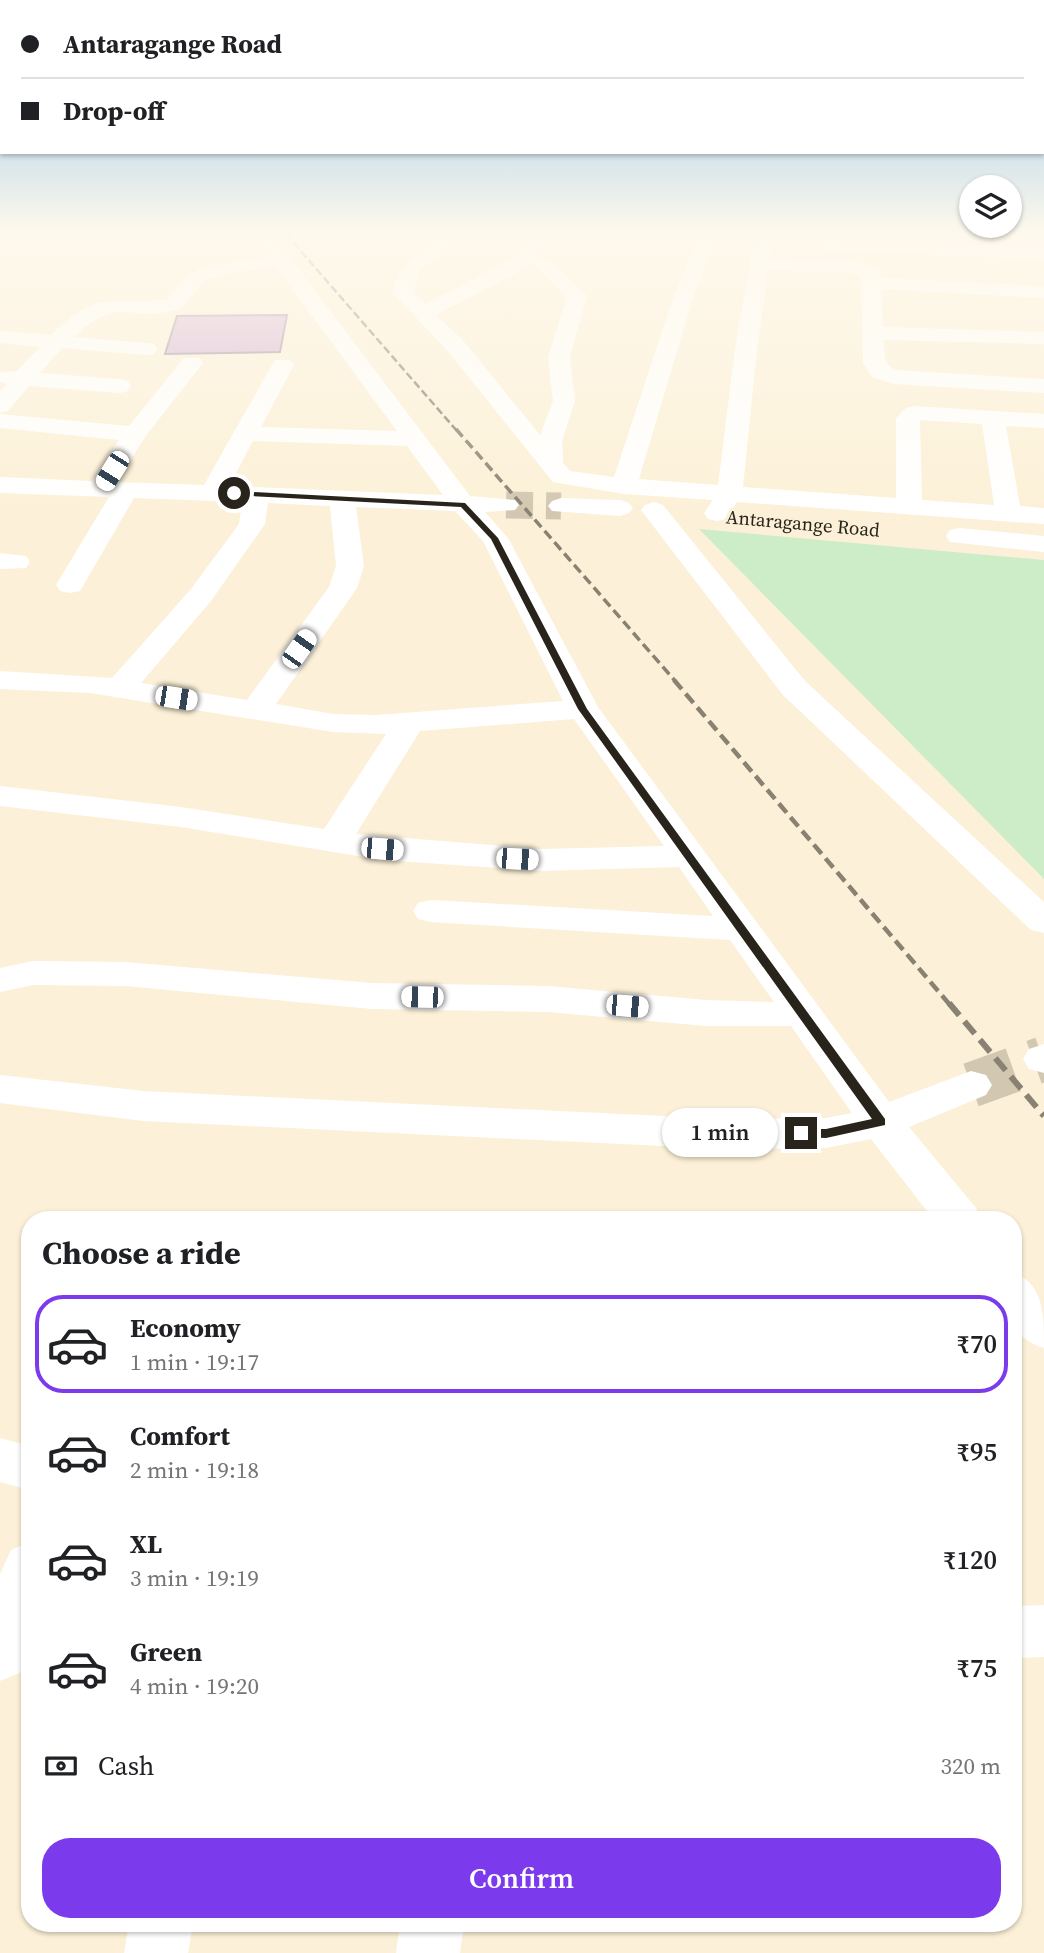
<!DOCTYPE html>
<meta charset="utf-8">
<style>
body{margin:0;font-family:"Source Serif 4",serif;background:#f6f6f6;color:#202124;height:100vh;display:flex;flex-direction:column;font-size:26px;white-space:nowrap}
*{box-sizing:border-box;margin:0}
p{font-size:23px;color:#757577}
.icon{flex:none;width:38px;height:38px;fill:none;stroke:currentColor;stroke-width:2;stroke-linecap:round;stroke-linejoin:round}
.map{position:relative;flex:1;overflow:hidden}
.details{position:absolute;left:21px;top:1211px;width:1001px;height:721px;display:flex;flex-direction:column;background:#fff;border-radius:28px;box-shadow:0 2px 5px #0004}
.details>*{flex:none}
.guide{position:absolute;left:0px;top:0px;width:1045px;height:154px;box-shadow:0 2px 5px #0004;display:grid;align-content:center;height:154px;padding:0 21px;background:#fff}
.fabs{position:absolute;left:959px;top:175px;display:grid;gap:14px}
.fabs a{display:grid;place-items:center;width:63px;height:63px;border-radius:50%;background:#fff;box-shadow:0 2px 5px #0004;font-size:35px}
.end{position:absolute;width:32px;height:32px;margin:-16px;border:9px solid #28241b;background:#fff;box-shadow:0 0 0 4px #fff}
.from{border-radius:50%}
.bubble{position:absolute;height:49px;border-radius:24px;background:#fff;box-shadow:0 2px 5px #0004;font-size:23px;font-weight:600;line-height:49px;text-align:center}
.car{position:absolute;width:21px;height:42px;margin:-21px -10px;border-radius:9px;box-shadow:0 0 5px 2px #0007;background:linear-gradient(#fff 24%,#345 0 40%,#fff 0 76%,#345 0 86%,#fff 0)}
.guide b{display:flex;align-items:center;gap:24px;height:66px;font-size:26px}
.guide b+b{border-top:2px solid #e0e0e0}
.guide i{width:18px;height:18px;background:#202124}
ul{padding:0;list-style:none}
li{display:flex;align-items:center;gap:21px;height:98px;margin:0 14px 10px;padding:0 7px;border:4px solid transparent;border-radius:28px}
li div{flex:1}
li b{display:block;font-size:26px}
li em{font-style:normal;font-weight:600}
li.active{border-color:#7c3aed}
li>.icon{width:63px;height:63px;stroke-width:1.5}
h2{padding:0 21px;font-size:32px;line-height:84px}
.pay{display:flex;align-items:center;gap:18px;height:77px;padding:0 21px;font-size:26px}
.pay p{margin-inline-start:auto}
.primary-button{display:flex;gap:14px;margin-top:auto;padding:14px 21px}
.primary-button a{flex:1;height:80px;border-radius:28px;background:#7c3aed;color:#fff;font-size:28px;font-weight:600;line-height:80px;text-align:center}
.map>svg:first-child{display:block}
.green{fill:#cdedc8}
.building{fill:#d7b2d6;stroke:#a390a3;stroke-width:2}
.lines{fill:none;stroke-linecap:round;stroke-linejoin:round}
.minor-tunnel-far1{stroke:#d2c8b2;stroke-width:27;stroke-dasharray:27 13;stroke-linecap:butt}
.minor-tunnel{stroke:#d2c8b2;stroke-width:45;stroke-dasharray:45 22;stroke-linecap:butt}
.minor{fill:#fff;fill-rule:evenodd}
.rail-far3{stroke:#898171;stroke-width:2.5;stroke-dasharray:8 3.5;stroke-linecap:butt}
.rail-far2{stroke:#898171;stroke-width:3.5;stroke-dasharray:10 5;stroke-linecap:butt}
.rail-far1{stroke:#898171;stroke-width:4.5;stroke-dasharray:12 6;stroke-linecap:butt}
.rail{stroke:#898171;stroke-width:6;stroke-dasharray:16 8;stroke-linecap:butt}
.route{fill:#28241b}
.labels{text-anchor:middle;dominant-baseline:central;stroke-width:7;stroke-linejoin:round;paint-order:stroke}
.far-street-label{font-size:19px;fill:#28241b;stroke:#fcf1d8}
</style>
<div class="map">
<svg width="1044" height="1953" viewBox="0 0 1044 1953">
<rect width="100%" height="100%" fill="#fcf1d8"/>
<!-- green -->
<path class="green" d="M699,529l345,31v319z"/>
<!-- building -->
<path class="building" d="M287,315l-7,37 -115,2 12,-38z"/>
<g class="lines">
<!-- minor-tunnel-far1 -->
<path class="minor-tunnel-far1" d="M506,505l55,1"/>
<!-- minor-tunnel -->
<path class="minor-tunnel" d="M971,1085l72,-26"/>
<!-- minor -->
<g class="minor">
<path d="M253,234h19l198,262 45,4 4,5 -4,5 -30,2 23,26 90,169 291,395 82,-31 15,4 6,10 -6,10 -77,32 67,81 6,12h-48l-63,-81 -45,9 -101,1 -582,-28 -143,-18v-28l143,16 582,28 101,-1 26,-5 -61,-87h-85l-159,-14 -175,-3 -247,-23 -92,-1 -33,7v-24l33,-7 92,1 247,21 175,3 159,14 68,2 -44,-62 -299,-18 -13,-3 -5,-8 5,-8 13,-3 282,16 -34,-49 -138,4 -159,-11 -201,-33 -181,-21v-20l181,21 143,22 62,-95 -53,-2 -243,-39 -90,-4v-18l112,7 79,-89 48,-65 3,-22 -108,-4 -54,93 -10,2 -10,-2 -4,-6 53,-88 -109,-4v-16l92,4 27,-41 -119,-12v-14l129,12 55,-68h16l3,5 -58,74 -28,45 87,3 68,-120 3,-5h16l3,5 -33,62 136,4 -121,-164c-20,3 -46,3 -65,11 -15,6 -21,28 -36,32 -48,14 -53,-18 -101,27l72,6 8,1 3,5 -3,5 -8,1 -84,-7 -22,25 80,6 8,2 3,5 -3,5 -8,2 -91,-7 -21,25 -8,2v-22l7,-7 -7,-2v-10l17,-1 23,-24 -40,-4v-12l51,4c45,-45 59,-32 115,-35l22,-24 11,-7 70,-13zM253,441l154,5 36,49 -214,-9zM268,503l62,3 6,60 -7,21 -82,113 -106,-17 70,-82 54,-77zM356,507l99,4 28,30 80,160 -187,14 -43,-1 -57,-10 81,-116 7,-22zM574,719l90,127 -123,3 -185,-15 64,-103z"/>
<path d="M441,234h21l-42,37 -7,21 13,12 86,-44 24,-26h20l-30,34 -90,47 26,24 78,96 13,-34 -5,-44 19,-60 -35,-34 10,-6 7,2 38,37 -17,61 5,44 -13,40 1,22 7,8 44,6 58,-176 28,-67h18l-26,67 -53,178 79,6 17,-136 20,-115h18l-3,24 82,2 26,10 3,8 163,8v12l-162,-9 1,38 161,5v12l-160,-4c1,14 -2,25 13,30l147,9v14l-150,-9 -22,-7 -9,-14 -2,-86 -12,-5 -81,-2 -11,79 -14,138 153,11v-80l10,-10 8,-2 130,8v14l-38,-2 14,80 24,2v16l-307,-22 -11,17 -9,2 -9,-2 -4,-6 9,-13 -89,-6 -71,-12 -107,-133 -53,-56c3,-28 28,-43 48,-59zM920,420l62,4 12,81 -72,-5z"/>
<path d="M826,240l218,7v12l-225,-9 -2,-4z"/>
<path d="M561,498l59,2 9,3 4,5 -4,5 -9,3 -68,-5 -4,-5 4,-5z"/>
<path d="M654,502l9,3 142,176 239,221v31l-13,-3 -248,-235 -142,-185 4,-5z"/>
<path d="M959,528l85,8v16l-94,-10 -4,-6 4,-6z"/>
<path d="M0,553l26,3 4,6 -4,6 -26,1z"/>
<path d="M1044,1044v29l-15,-4 -6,-10 6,-10z"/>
<path d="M1013,1272c31,13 31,41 31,76 -41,-13 -31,-40 -31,-76z"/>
<path d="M0,1438l30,8v44l-30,-8z"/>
<path d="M30,1542v107l-10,24 -20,8v-107l11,-24z"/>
<path d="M1044,1605v52l-31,1v-52z"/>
<path d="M129,1923h64l-5,30h-64z"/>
<path d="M400,1923h64l-4,30h-64z"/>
</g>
<!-- rail-far3 -->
<path class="rail-far3" d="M286,234l171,197"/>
<!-- rail-far2 -->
<path class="rail-far2" d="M456,429l220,253"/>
<!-- rail-far1 -->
<path class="rail-far1" d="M674,680l276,325"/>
<!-- rail -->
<path class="rail" d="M949,1003l95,113"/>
</g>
<!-- sky -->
<linearGradient id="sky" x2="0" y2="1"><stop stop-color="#86bce5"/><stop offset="0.46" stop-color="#fef9ed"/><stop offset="1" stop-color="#fef9ed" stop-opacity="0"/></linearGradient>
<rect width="1044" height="508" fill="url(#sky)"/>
<!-- route -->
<path class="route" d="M234,491l231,12 33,35 89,171 298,410v6l-59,13 -30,-1 -2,-4 7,-4h25l46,-10 -294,-410 -87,-170 -30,-32 -229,-12z"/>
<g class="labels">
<!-- far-street labels -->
<g class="far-street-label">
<text transform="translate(803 523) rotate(5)">Antaragange Road</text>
</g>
</g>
</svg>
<div class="fabs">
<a><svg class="icon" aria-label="layers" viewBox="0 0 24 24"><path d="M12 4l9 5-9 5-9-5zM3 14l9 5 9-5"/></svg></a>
</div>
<i class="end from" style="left:234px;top:493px"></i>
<i class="end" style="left:801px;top:1133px"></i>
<div class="bubble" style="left:662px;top:1108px;width:116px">1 min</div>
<i class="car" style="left:112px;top:471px;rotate:212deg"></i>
<i class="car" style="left:299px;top:649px;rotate:35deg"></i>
<i class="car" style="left:176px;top:698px;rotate:99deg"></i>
<i class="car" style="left:382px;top:849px;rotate:95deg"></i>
<i class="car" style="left:517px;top:859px;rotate:93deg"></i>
<i class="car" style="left:422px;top:997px;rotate:271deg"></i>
<i class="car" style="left:627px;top:1006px;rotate:95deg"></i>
<div class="guide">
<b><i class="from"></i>Antaragange Road</b>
<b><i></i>Drop-off</b>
</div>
<section class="details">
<h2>Choose a ride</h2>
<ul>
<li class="active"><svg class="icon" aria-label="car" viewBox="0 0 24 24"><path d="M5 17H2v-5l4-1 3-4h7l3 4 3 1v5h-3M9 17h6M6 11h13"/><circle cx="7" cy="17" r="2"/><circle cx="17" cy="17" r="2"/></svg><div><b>Economy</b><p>1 min · 19:17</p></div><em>₹70</em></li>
<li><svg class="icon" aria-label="car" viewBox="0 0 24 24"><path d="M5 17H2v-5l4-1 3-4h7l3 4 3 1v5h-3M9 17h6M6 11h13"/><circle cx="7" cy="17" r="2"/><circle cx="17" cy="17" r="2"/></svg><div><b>Comfort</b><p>2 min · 19:18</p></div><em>₹95</em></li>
<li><svg class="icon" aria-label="car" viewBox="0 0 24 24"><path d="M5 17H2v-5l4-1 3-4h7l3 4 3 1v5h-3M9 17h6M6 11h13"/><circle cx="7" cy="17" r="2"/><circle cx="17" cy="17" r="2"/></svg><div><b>XL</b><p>3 min · 19:19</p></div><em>₹120</em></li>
<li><svg class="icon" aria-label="car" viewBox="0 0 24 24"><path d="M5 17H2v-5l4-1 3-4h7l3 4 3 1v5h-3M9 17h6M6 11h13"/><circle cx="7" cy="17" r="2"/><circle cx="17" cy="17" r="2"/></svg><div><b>Green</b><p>4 min · 19:20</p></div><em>₹75</em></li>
</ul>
<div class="pay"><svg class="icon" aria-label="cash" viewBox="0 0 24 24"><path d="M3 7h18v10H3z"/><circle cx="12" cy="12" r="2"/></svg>Cash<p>320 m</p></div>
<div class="primary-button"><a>Confirm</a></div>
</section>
</div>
